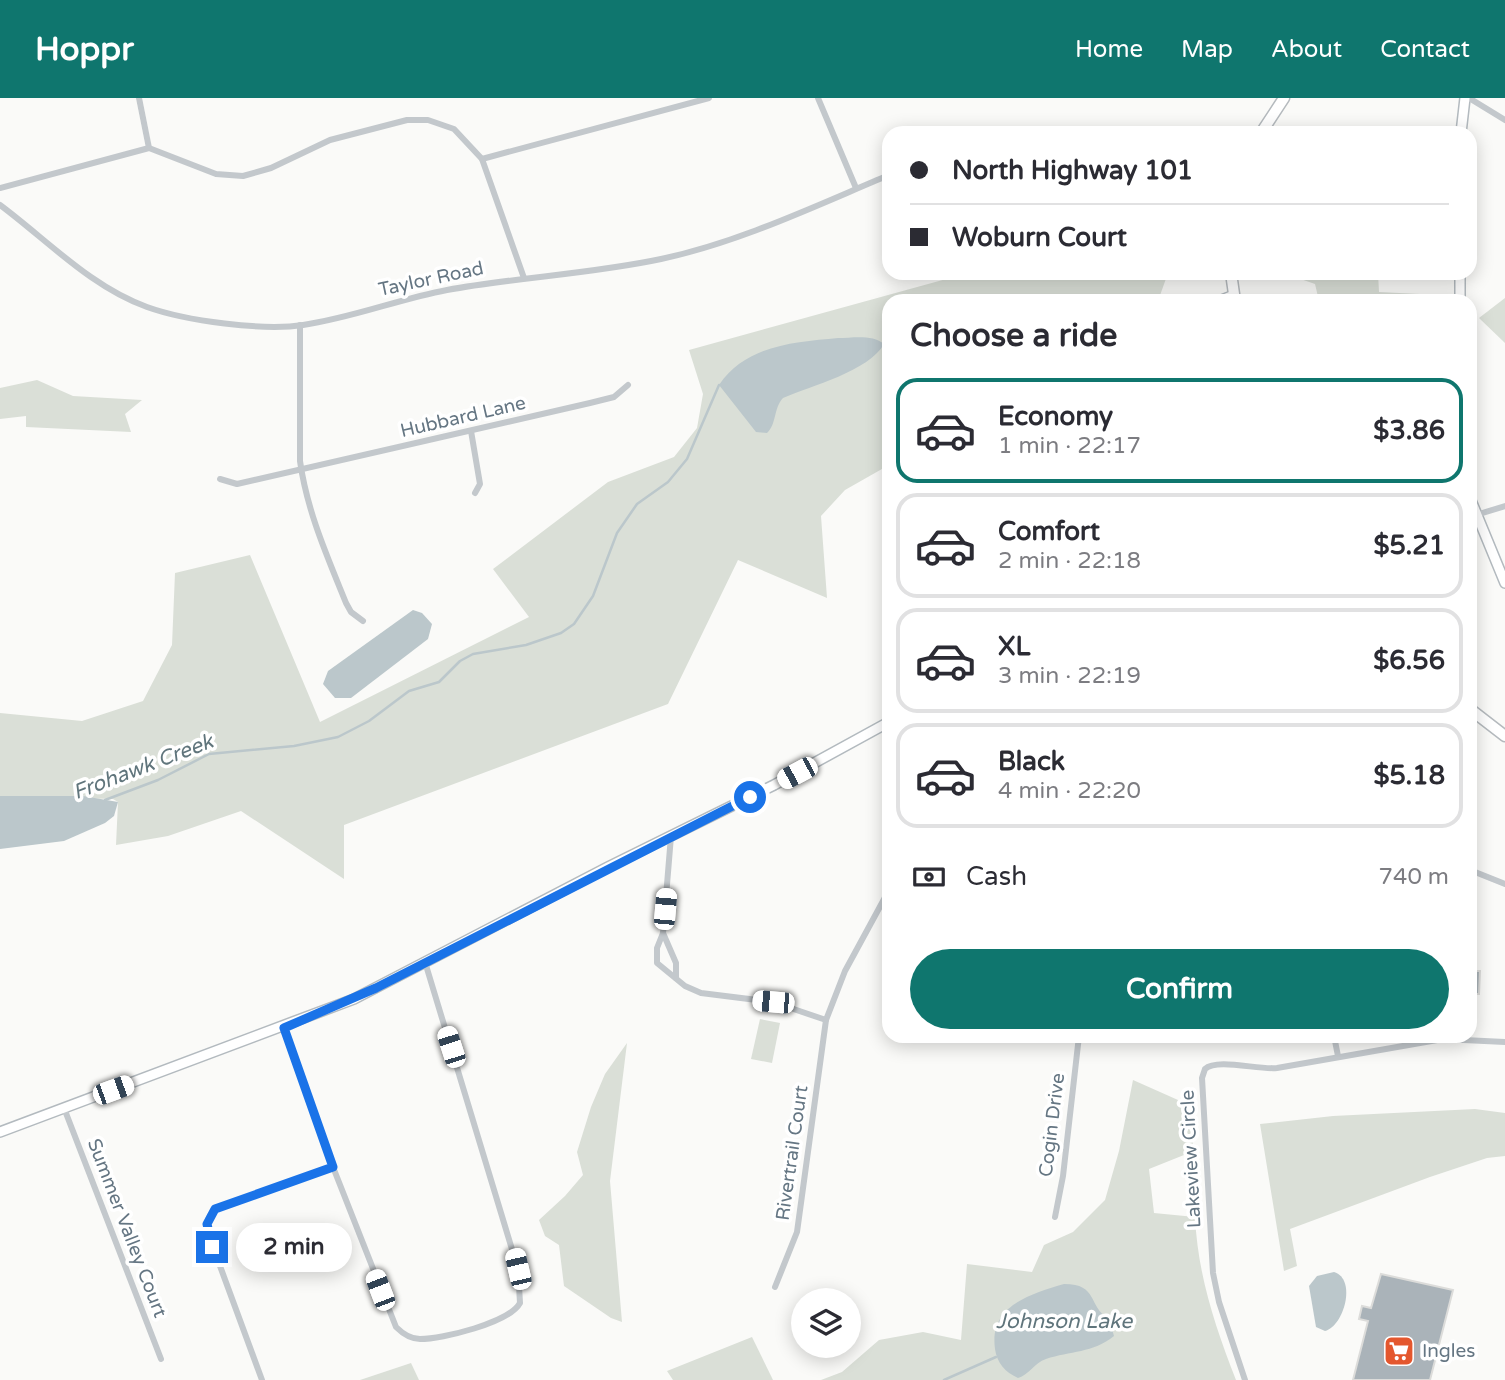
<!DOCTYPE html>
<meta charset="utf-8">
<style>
body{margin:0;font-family:"Varela Round",sans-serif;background:#f2f2f3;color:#2b2b33;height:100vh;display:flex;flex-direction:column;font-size:26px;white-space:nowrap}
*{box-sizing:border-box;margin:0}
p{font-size:23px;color:#7c7c81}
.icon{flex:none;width:38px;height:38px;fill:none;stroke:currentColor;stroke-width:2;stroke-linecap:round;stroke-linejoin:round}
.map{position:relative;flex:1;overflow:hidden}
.sheet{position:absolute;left:882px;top:196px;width:595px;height:749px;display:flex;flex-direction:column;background:#fff;border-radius:21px;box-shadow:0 4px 18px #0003}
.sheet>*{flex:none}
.banner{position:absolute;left:882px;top:28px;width:595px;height:154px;border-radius:21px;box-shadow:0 4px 18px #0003;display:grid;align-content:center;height:154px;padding:0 28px;background:#fff}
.buttons{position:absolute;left:791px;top:1190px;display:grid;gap:14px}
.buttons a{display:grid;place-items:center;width:70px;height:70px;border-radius:50%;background:#fff;box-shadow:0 4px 18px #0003;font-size:35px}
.end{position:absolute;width:32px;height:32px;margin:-16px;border:9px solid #1a73e8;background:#fff;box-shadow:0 0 0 4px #fff}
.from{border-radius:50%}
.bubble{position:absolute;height:49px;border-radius:24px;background:#fff;box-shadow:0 4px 18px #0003;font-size:23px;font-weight:700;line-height:49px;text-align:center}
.car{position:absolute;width:21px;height:42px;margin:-21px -10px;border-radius:9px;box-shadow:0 0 5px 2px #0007;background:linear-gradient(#fff 24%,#345 0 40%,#fff 0 76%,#345 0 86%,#fff 0)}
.banner b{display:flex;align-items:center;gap:24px;height:66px;font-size:26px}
.banner b+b{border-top:2px solid #e1e1e2}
.banner i{width:18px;height:18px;background:#2b2b33}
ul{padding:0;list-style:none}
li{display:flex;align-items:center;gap:21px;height:105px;margin:0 14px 10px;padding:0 14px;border:4px solid #e1e1e2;border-radius:21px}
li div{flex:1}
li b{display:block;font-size:26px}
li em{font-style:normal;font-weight:700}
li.selected{border-color:#0f766e}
li>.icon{width:63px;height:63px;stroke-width:1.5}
h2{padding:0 28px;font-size:32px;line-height:84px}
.pay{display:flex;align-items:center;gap:18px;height:77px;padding:0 28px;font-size:26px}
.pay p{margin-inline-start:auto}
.button{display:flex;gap:14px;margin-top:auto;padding:14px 28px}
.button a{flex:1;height:80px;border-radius:42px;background:#0f766e;color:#fff;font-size:28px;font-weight:700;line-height:80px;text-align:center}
header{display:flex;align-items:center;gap:42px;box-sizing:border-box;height:98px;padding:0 35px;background:#0f766e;color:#fff}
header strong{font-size:33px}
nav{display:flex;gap:38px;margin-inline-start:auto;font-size:24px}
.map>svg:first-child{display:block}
.green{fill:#dadfd7}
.water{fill:#bbc7cb}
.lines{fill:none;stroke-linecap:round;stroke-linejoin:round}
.stream{stroke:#bbc7cb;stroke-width:2.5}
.building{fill:#aab3b9;stroke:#dcdcda;stroke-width:2}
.secondary-casing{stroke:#b3babf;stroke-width:12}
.primary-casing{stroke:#b5babe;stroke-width:13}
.street{stroke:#c3c8cc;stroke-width:6}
.secondary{stroke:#fff;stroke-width:9}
.primary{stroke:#fff;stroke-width:10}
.route{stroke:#1a73e8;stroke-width:9}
.labels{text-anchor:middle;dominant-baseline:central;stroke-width:7;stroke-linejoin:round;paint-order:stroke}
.street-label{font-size:19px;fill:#657683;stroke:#fff}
.poi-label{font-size:19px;fill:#657683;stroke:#fff;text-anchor:start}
.water-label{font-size:21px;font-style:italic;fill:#60757c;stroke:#fff}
</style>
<header>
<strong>Hoppr</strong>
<nav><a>Home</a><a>Map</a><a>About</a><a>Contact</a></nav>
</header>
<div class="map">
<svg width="1505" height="1282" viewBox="0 0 1505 1282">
<rect width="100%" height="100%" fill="#fafaf8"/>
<!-- green -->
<g class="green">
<path d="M968,175h200l-10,28h-269v164l-44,25 -24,26 6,82 -89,-38 -70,144 -324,121v54l-103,-68 -73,25 -52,9 2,-43 -5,-3 -113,-3v-83l82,8 61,-20 29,-56 3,-72 75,-18 70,167 209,-105 -36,-48 115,-87 66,-25 23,-29 6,-34 -14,-44z"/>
<path d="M1283,175h95l1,19 61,3 1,6h-122l-4,-17z"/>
<path d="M1505,200v45l-26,-25z"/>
<path d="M37,282l36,16 69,4 -17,14 6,18 -105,-5v-11l-26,3v-31z"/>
<path d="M760,921l20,4 -8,40 -21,-4z"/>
<path d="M627,945l-17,138 12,141 -11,-4 -47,-32 -5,-41 -14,-9 -6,-16 26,-24 18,-21 -6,-23 14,-45 14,-33z"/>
<path d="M1133,982l54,24 7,47 -45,18 5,44 41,4c3,59 20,109 41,163h-415l21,-8 37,-32 44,-8 38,8 6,-76 65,8 12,-27 29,-13 32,-32 14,-49z"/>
<path d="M1475,1011l30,4v43l-18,2 -57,19 -140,52 7,37 -13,5 -24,-147 73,-8z"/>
<path d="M752,1239l21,43h-100l-6,-9z"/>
<path d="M411,1265l8,17h-59z"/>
</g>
<!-- water -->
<g class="water">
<path d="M838,240c14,0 35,-4 46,6 -15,27 -73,42 -101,54 -10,11 -6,26 -16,35l-11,-1 -37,-47c27,-40 76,-43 119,-47z"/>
<path d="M413,512l9,3 10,11 -4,15 -77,59h-16l-12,-14 5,-13z"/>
<path d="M0,698h83l35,6 -4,14 -9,7 -41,18 -64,8z"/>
<path d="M1334,1174c23,7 10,54 -9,59l-9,-4 -7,-41 8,-10z"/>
<path d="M1064,1186c35,0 23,22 45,35l5,17c-21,17 -44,15 -68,23 -12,4 -17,16 -28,19 -13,-6 -21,-15 -23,-29 -6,-43 35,-55 69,-65z"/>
</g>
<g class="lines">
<!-- stream -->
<g class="stream">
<path d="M105,702l53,-20 51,-26 85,-8 44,-9 31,-16 40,-30 30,-9 21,-21 13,-7 53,-9 35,-12 13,-9 19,-28 24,-63 20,-29 31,-22 19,-23 32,-74"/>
<path d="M944,1282l52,-23"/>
</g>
</g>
<!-- building -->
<g class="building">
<path d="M1470,873h10l-1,23h-9z"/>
<path d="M1381,1176l72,16 -23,90h-77l15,-59 -9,-2 3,-13 9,2z"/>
</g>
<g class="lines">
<!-- secondary casing -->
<g class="secondary-casing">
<g id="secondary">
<path d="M1461,35l4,-35"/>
<path d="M1460,175v28"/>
<path d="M1219,203l15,-6"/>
<path d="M1470,400l35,85"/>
<path d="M0,1034l354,-133 254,-132 166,-82 115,-63"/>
</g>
</g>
<!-- primary casing -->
<g class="primary-casing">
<g id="primary">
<path d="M1261,35l23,-35"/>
<path d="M1231,175l4,28"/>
<path d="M1470,611l35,27"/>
</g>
</g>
<!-- street -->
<g class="street">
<path d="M139,0l10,50"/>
<path d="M818,0l38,90"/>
<path d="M1469,0l36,22"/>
<path d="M1147,35l90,-3 14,3"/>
<path d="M482,61l227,-61"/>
<path d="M0,90l149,-40 67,26 27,2 28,-8 59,-28 77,-20h21l26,9 28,30 42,119"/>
<path d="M0,107c47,35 91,82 147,102 39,14 116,24 156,18 49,-7 96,-26 144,-35 71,-13 144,-16 214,-31 79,-17 154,-53 228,-84"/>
<path d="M300,227v136c7,50 27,95 46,142l5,9 12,9"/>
<path d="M471,333l9,53 -5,9"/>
<path d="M220,381l17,5 353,-81 24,-6 14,-12"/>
<path d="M1476,417l29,-9"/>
<path d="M671,738l-8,97 -6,15v15l28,23 16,7 72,9 53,18"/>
<path d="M1470,772l35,14"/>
<path d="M663,835l13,30v15"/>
<path d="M284,930l49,139 63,160c7,7 14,12 24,12 22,0 89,-16 100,-36l-2,-34 -93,-307"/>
<path d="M1334,938l4,20"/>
<path d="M64,1010l97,251"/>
<path d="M1055,1119l8,-41 16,-140"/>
<path d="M775,1189l22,-55 29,-212 19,-49 44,-81"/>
<path d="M262,1282l-49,-133c-6,-16 -11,-30 6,-40l114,-40"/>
<path d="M1245,1282l-26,-78 -6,-29 -11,-195 3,-9c12,-11 53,1 72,-1l166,-29 62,3"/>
</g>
<!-- secondary -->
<use href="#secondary" class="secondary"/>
<!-- primary -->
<use href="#primary" class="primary"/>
</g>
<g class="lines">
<!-- route -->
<path class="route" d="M212,1149l-5,-23 8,-15 118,-42 -49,-139 92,-40 374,-191"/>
</g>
<!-- icons -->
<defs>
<g id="supermarket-square" transform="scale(1.575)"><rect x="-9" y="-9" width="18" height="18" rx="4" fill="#e4572e" stroke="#fff"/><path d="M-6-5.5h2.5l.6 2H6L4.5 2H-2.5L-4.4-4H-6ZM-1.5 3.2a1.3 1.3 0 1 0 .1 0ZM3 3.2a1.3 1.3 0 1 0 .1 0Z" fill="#fff"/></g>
</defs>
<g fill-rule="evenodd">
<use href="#supermarket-square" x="1399" y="1253"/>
</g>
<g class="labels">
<!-- street labels -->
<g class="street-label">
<text transform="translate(431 181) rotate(-12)">Taylor Road</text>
<text transform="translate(463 319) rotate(-13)">Hubbard Lane</text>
<text transform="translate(1052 1027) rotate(-83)">Cogin Drive</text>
<text transform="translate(792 1055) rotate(-82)">Rivertrail Court</text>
<text transform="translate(1191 1061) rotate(-93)">Lakeview Circle</text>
<text transform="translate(127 1130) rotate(69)">Summer Valley Court</text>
</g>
<!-- poi labels -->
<g class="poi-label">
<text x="1422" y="1253">Ingles</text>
</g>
<!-- water labels -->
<g class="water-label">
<text transform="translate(143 669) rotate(-21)">Frohawk Creek</text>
<text x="1064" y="1223">Johnson Lake</text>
</g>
</g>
</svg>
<div class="buttons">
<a><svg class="icon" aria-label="layers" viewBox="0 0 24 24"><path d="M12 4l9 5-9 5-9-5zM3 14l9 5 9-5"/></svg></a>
</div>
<i class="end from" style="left:750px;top:699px"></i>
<i class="end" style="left:212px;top:1149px"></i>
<div class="bubble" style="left:236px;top:1125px;width:116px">2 min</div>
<i class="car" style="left:797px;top:675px;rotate:242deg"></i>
<i class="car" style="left:665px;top:811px;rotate:5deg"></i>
<i class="car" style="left:773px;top:904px;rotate:275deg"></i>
<i class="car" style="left:451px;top:949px;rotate:342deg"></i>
<i class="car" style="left:113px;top:992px;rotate:70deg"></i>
<i class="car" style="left:518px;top:1171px;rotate:347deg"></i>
<i class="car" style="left:380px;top:1192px;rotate:339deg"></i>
<div class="banner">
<b><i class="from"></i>North Highway 101</b>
<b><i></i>Woburn Court</b>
</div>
<section class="sheet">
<h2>Choose a ride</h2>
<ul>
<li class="selected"><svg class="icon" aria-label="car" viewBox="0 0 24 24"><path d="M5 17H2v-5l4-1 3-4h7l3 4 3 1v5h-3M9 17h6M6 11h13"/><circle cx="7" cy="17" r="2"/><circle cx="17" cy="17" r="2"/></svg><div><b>Economy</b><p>1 min · 22:17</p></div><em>$3.86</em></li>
<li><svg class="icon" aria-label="car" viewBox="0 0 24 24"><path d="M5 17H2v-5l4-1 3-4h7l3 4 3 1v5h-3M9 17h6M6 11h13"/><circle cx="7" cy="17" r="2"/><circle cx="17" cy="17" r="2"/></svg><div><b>Comfort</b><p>2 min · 22:18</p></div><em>$5.21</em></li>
<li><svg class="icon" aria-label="car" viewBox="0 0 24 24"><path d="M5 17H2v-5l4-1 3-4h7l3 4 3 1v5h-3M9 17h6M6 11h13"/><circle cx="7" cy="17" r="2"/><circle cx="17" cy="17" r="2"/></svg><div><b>XL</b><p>3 min · 22:19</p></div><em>$6.56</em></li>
<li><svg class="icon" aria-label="car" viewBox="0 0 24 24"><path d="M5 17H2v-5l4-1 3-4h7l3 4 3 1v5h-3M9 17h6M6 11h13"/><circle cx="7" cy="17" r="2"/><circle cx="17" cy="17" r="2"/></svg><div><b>Black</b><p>4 min · 22:20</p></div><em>$5.18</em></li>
</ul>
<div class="pay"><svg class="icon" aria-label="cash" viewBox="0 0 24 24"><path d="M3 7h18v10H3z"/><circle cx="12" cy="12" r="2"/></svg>Cash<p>740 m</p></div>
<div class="button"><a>Confirm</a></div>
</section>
</div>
